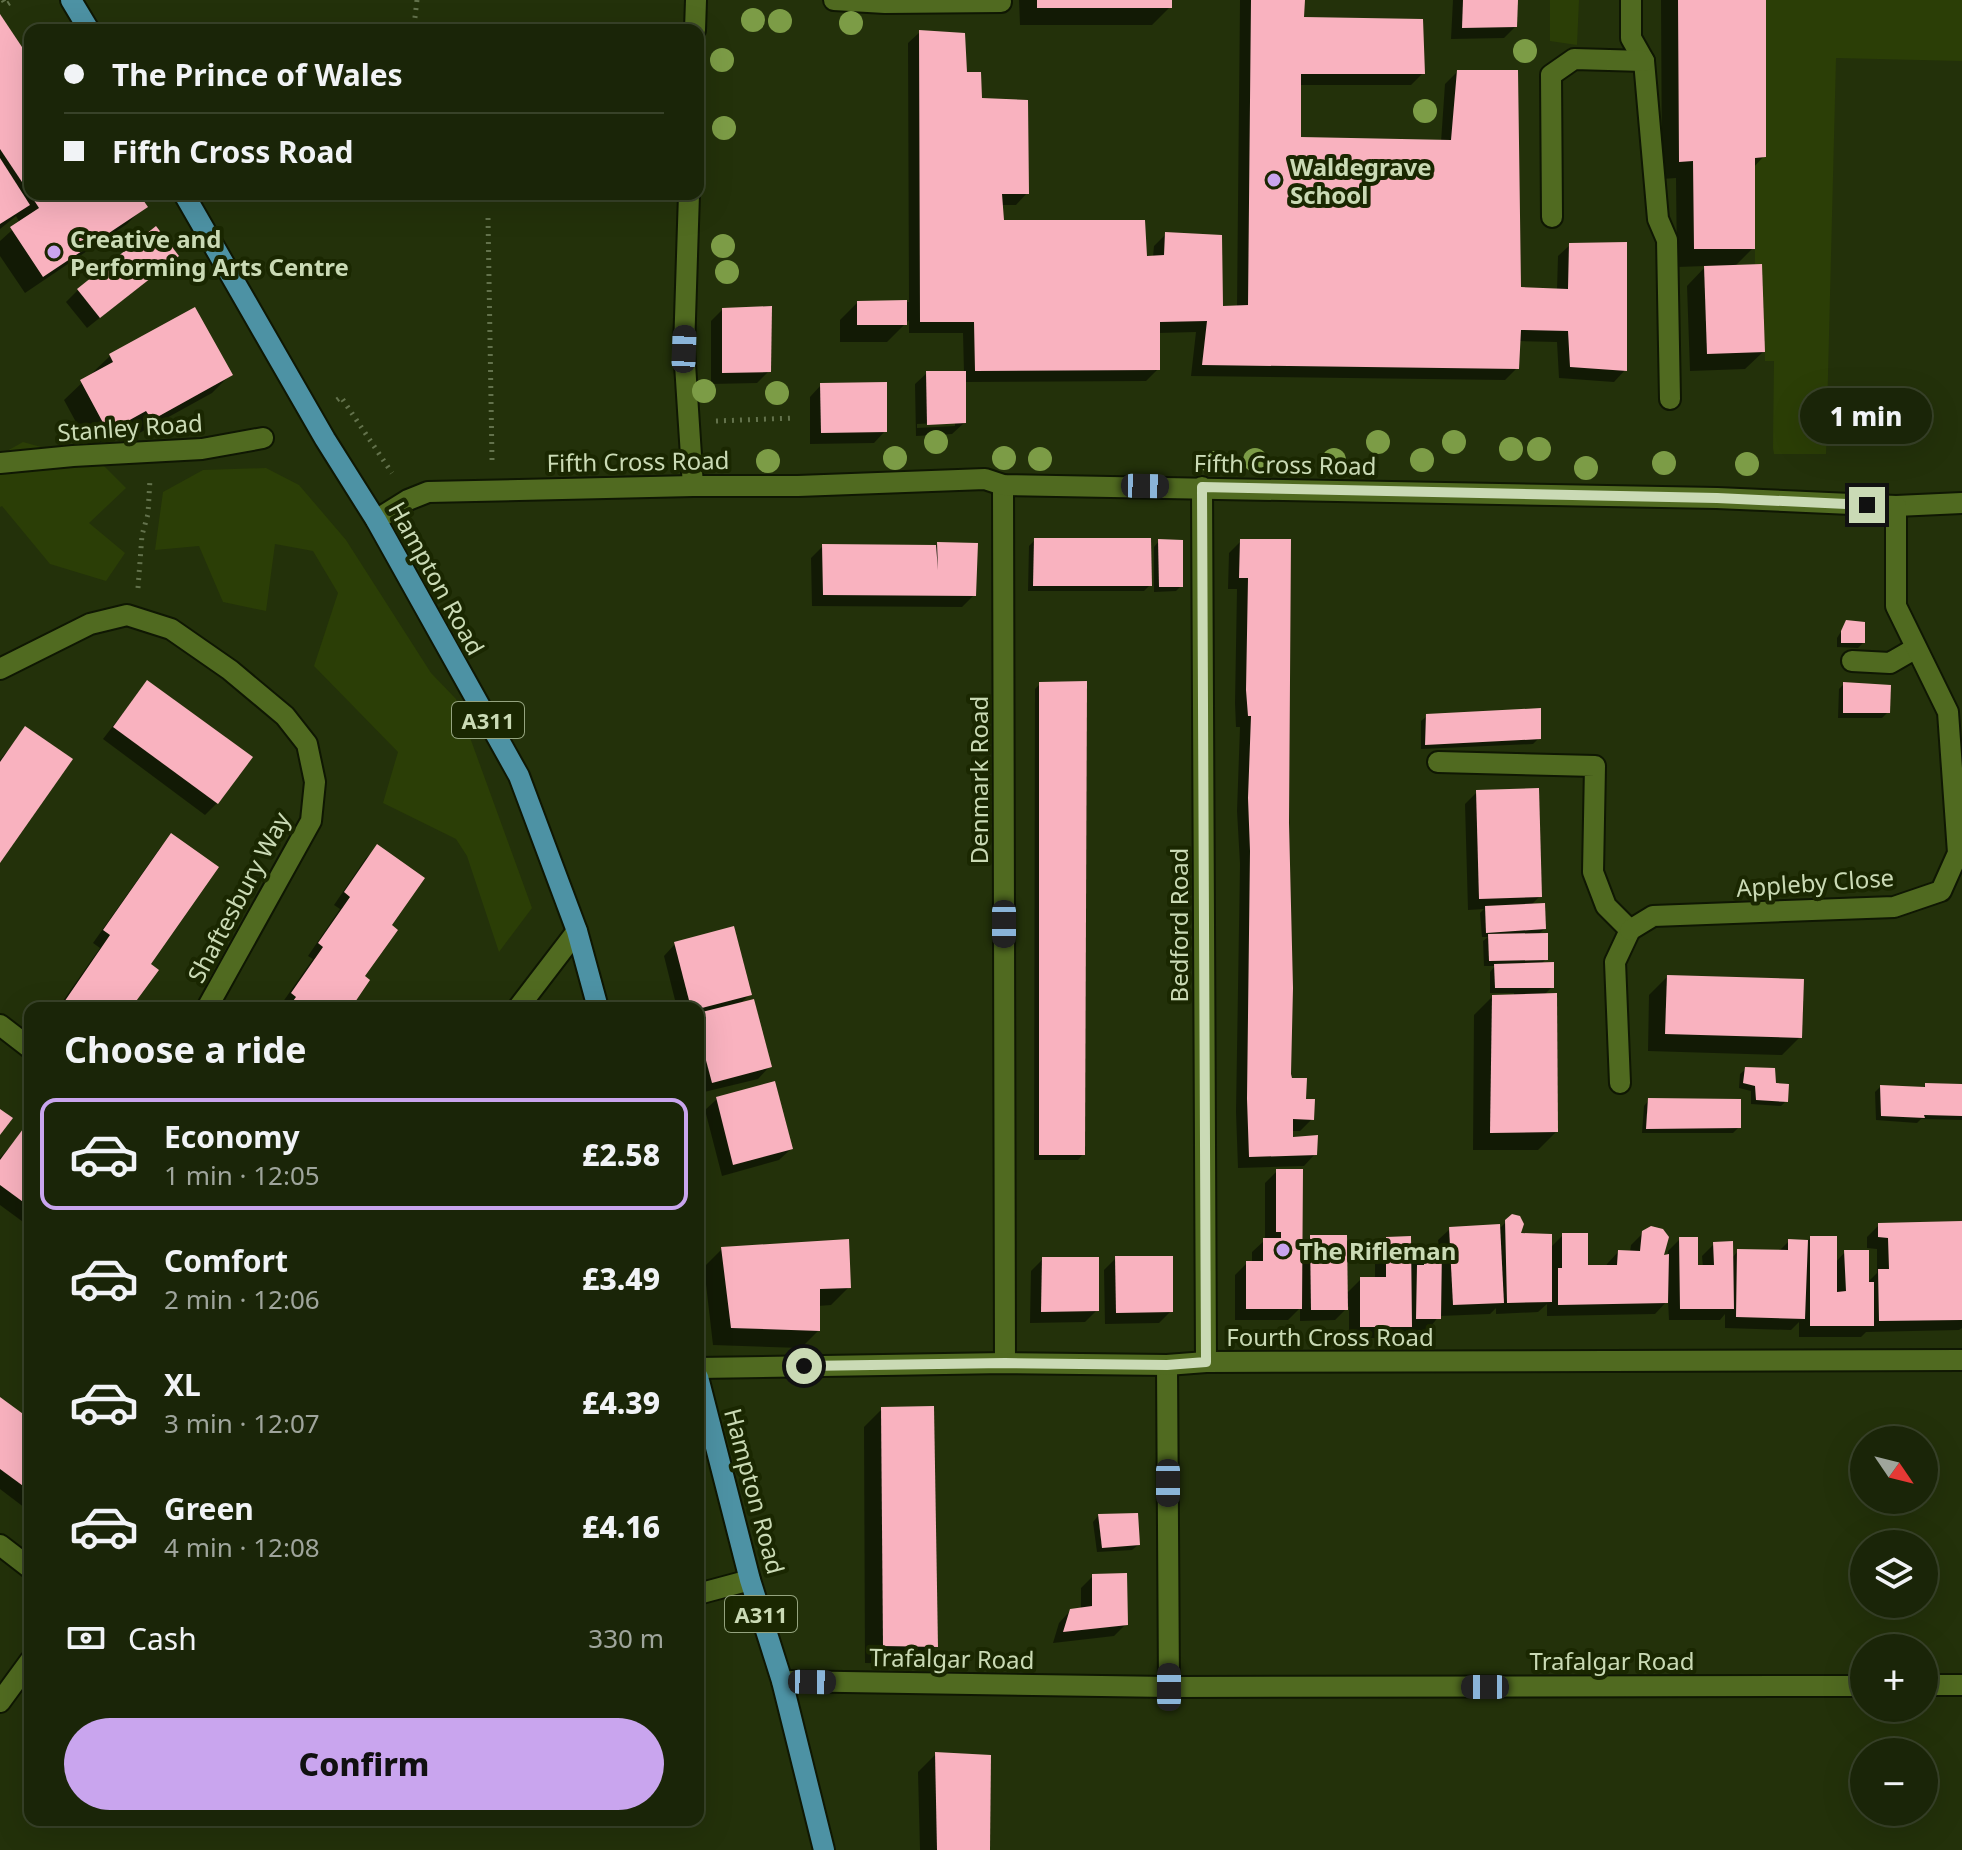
<!DOCTYPE html>
<meta charset="utf-8">
<style>
body{margin:0;font-family:"Noto Sans",sans-serif;background:#273116;color:#f1f3f6;height:100vh;display:flex;flex-direction:column;font-size:30px;white-space:nowrap}
*{box-sizing:border-box;margin:0}
p{font-size:26px;color:#9fa59c}
.icon{flex:none;width:44px;height:44px;fill:none;stroke:currentColor;stroke-width:2;stroke-linecap:round;stroke-linejoin:round}
.map{position:relative;flex:1;overflow:hidden}
.sheet{position:absolute;left:24px;top:1002px;width:680px;height:824px;display:flex;flex-direction:column;background:#1a2508;border-radius:16px;box-shadow:0 8px 32px #0002,0 0 0 2px #384229}
.sheet>*{flex:none}
.banner{position:absolute;left:24px;top:24px;width:680px;height:176px;border-radius:16px;box-shadow:0 8px 32px #0002,0 0 0 2px #384229;display:grid;align-content:center;height:176px;padding:0 40px;background:#1a2508}
.needle{width:52px;rotate:125deg}
.fabs{position:absolute;left:1850px;top:1426px;display:grid;gap:16px}
.fabs a{display:grid;place-items:center;width:88px;height:88px;border-radius:50%;background:#1a2508;box-shadow:0 8px 32px #0002,0 0 0 2px #384229;font-size:40px}
.end{position:absolute;width:36px;height:36px;margin:-18px;border:10px solid #cadab5;background:#111;box-shadow:0 0 0 4px #111}
.from{border-radius:50%}
.bubble{position:absolute;height:56px;border-radius:28px;background:#1a2508;box-shadow:0 8px 32px #0002,0 0 0 2px #384229;font-size:26px;font-weight:800;line-height:56px;text-align:center}
.car{position:absolute;width:24px;height:48px;margin:-24px -12px;border-radius:10px;box-shadow:0 0 6px 2px #0007;background:linear-gradient(#222 24%,#8ab4d8 0 40%,#222 0 76%,#8ab4d8 0 86%,#222 0)}
.banner b{display:flex;align-items:center;gap:28px;height:76px;font-size:30px}
.banner b+b{border-top:2px solid #384229}
.banner i{width:20px;height:20px;background:#f1f3f6}
ul{padding:0;list-style:none}
li{display:flex;align-items:center;gap:24px;height:112px;margin:0 16px 12px;padding:0 24px;border:4px solid transparent;border-radius:16px}
li div{flex:1}
li b{display:block;font-size:30px}
li em{font-style:normal;font-weight:800}
li.active{border-color:#c9a5ee}
li>.icon{width:72px;height:72px;stroke-width:1.5}
h2{padding:0 40px;font-size:36px;line-height:96px}
.pay{display:flex;align-items:center;gap:20px;height:88px;padding:0 40px;font-size:30px}
.pay p{margin-inline-start:auto}
.cta{display:flex;gap:16px;margin-top:auto;padding:16px 40px}
.cta a{flex:1;height:92px;border-radius:48px;background:#c9a5ee;color:#111;font-size:32px;font-weight:800;line-height:92px;text-align:center}
.map>svg:first-child{display:block}
.green{fill:#2b3e06}
.shadow{fill:#0007;fill-rule:evenodd}
.building{fill:#f9b2bf}
.lines{fill:none;stroke-linecap:round;stroke-linejoin:round}
.minor-casing{stroke:#0f1703;stroke-width:24}
.major-casing{stroke:#0f1703;stroke-width:24}
.path{stroke:#63724c;stroke-width:5;stroke-dasharray:2 6;stroke-linecap:butt}
.minor{stroke:#506a20;stroke-width:20}
.major{stroke:#4d92a4;stroke-width:20}
.tree{fill:#7c9c46}
.route{stroke:#cadab5;stroke-width:10}
.poi-dot{fill:#c9a5ee;stroke:#1a2701;stroke-width:3}
.labels{text-anchor:middle;dominant-baseline:central;stroke-width:8;stroke-linejoin:round;paint-order:stroke}
.shield{fill:#1a2701;stroke:#95a47f;stroke-width:2}
.shield-label{font-size:22px;font-weight:bold;fill:#cadab5}
.poi-label{font-size:24px;font-weight:bold;fill:#cadab5;stroke:#1a2701;text-anchor:start}
.street-label{font-size:24px;fill:#cadab5;stroke:#1a2701}
</style>
<div class="map">
<svg width="1962" height="1850" viewBox="0 0 1962 1850">
<rect width="100%" height="100%" fill="#23310a"/>
<!-- green -->
<g class="green">
<path d="M1550,0h29l-2,45 -27,-4z"/>
<path d="M1766,0h196v61l-126,-3 -10,396h-52l-1,-6 1,-87h-9l-3,-96 -7,-1v-106l11,-1z"/>
<path d="M23,442l79,22 24,24 -37,35 36,30 -19,28 -56,-17 -48,-58 -2,1v-52z"/>
<path d="M266,468l33,17 47,55 85,133 25,26 76,209 -33,44 -32,-96 -11,-17 -73,-36 15,-51 -84,-86 24,-73 -25,-42 -38,-7 -9,67 -43,-9 -24,-56 -44,4 8,-58 40,-22z"/>
</g>
<!-- shadow -->
<g class="shadow">
<path d="M1019,0h151v7l-18,18h-132z"/>
<path d="M1240,0h63l-2,19 122,54 -12,12h-112v54l142,3 4,-58 12,-12 62,217 38,1 1,-34 12,-11 55,125 -11,12 -55,-4 -2,-36 -39,-1 -1,27 -12,12 -314,-4 5,-44 -38,1v36l-12,12 -182,1v41l-12,11 -36,2 -1,-52 12,-11h37l-1,-40h-54v-13l-22,22h-47v-22l17,-17 52,-1 -1,-259 12,-11 46,42 14,26 47,93 -11,12h-15l1,17 143,36 8,-1 1,-11 12,-12 55,74 16,-1zM955,422v4l-38,2v-4z"/>
<path d="M1453,0h63v26l-12,12 -53,1z"/>
<path d="M1661,0h103v156l-11,12v80l-19,19 29,85 -18,17 -55,2 -3,-85 19,-20 -29,1 -1,-89 -14,1z"/>
<path d="M0,17l30,46v131h107l8,12 -18,18 -102,69 -25,-37v-15l20,-18 -4,-7 -16,13z"/>
<path d="M177,256l-90,72 -21,-26 12,-12z"/>
<path d="M722,310l47,61 -12,12 -46,1v-63z"/>
<path d="M110,356l120,19 -18,18 -78,43 -6,-9 -38,21 -26,-48z"/>
<path d="M821,385l64,46 -11,12 -64,1v-47z"/>
<path d="M1035,540l115,45 -6,6h-116l1,-45z"/>
<path d="M1159,541l22,45 -5,5 -22,1v-45z"/>
<path d="M1241,541h48l-2,282 2,251 23,45 -12,12h-9v8l24,15 -11,12 -66,2 -2,-56 4,-248 -3,-53 3,-84h-4l-1,-24 2,-114h-9l1,-36z"/>
<path d="M938,544l36,51 -12,12 -150,-1 -1,-48 12,-12 112,1z"/>
<path d="M1847,622l16,21 -5,5 -21,-1v-9z"/>
<path d="M147,682l70,121 -12,12 -102,-76z"/>
<path d="M1040,684l43,470 -5,6h-44l1,-471z"/>
<path d="M1844,684l44,28 -6,6h-44l1,-29z"/>
<path d="M1427,716l112,22 -6,6 -112,5v-28z"/>
<path d="M25,729l-25,131v-100z"/>
<path d="M1477,792l63,104 -9,9 13,24 -6,6 8,24 -6,6 12,22 -8,8 12,137 -18,18h-65l1,-135 18,-18 22,-1v-3h-24v-21l5,-6h-11l-1,-25 5,-4h-6l-2,-24 4,-4 -16,1 -3,-106z"/>
<path d="M172,836l-24,129 -19,43h-71l42,-60 -7,-5 67,-95z"/>
<path d="M378,847l-16,130 -14,31h-64l-4,-2 33,-47 -5,-3 32,-47 -6,-4 32,-47z"/>
<path d="M675,944l75,50 -11,11 30,62 -11,12 -58,14 -2,-85h-21l-13,-52z"/>
<path d="M1667,977l133,60 -18,18 -134,-4 1,-56z"/>
<path d="M1746,1069l28,15 12,17 -5,5 -30,-2v-13l-12,-3 1,-14z"/>
<path d="M1926,1085l36,1v34l-41,-1 -4,4 -41,-3 -1,-28 5,-5 42,2z"/>
<path d="M717,1099l74,50 -12,11 -57,16 -17,-66z"/>
<path d="M1649,1100l90,27 -6,6h-91l2,-27z"/>
<path d="M23,1132l7,5v90l-30,-22v-47z"/>
<path d="M1277,1171l23,77 11,-11 35,57 15,-15h14v-29l12,-11 23,24 14,-15h15l-1,-8 12,-11 48,1 9,-9 12,14 31,13 13,-13 23,32h20l1,-3 11,-12h12l1,-7 12,-12 18,25 7,-2v-5l12,-12 16,28h7l-1,-11 12,-12 18,14 6,-7 40,1 11,-11 17,1 5,-4 24,25 10,-11 22,31 10,-10v-24l-10,-1v-11l12,-12 83,-2v105l-3,2 -93,2 -5,5h-62v-15l-8,8 -66,-2v-14l-5,6h-51l-1,-20 -13,14 -108,2v-12l-9,8 -42,2v-6l-6,6 -51,2 -11,14h-21l-9,8h-49v-32l-14,14 -35,1v-13l-12,12h-53v-45l12,-12h5v-11l13,-12v-57z"/>
<path d="M722,1249l127,38 -18,18 -13,1v25l-17,17 -88,-3 -9,-78z"/>
<path d="M1116,1258l55,53 -12,12 -54,1 -1,-54z"/>
<path d="M1043,1259l54,51 -12,12 -55,1 1,-52z"/>
<path d="M0,1400l30,21v81l-5,6 -25,-19z"/>
<path d="M882,1409l54,237 -18,18 -53,-1 -1,-236z"/>
<path d="M1098,1516l40,29 -6,5 -35,2 -4,-30z"/>
<path d="M1093,1576l33,48 -12,12 -61,7 6,-20 12,-13 10,-1v-21z"/>
<path d="M936,1754l52,96h-68l-2,-78z"/>
</g>
<!-- building -->
<g class="building">
<rect x="1037" y="0" width="135" height="8"/>
<path d="M1251,0h54l-1,17 119,2 2,55h-124v63l150,3 6,-70h61l3,217 47,2 1,-46 58,-1v129l-57,-4 -2,-36 -47,-1 -2,39 -317,-4 5,-44 -47,1v48l-185,1 -1,-49h-54l-1,-292 46,3 2,39h14l1,26 46,2 1,94h-27l2,26h141l2,36 17,-1 1,-23 57,3 1,71 25,-1z"/>
<path d="M1463,0h55l-1,27 -55,1z"/>
<path d="M1678,0h88v157l-11,1v91h-61l-1,-88 -14,1z"/>
<path d="M0,14l30,45v135l-30,-45z"/>
<path d="M0,158l30,47 -30,19z"/>
<path d="M30,194h109l9,13 -105,70 -33,-50 29,-19z"/>
<path d="M156,226l23,30 -79,62 -23,-29z"/>
<path d="M1762,264l3,88 -58,2 -3,-88z"/>
<path d="M907,300v25h-50v-24z"/>
<path d="M772,306l-1,66 -49,1v-65z"/>
<path d="M195,307l38,68 -81,45 -6,-9 -38,21 -28,-52 33,-18 -4,-8z"/>
<path d="M926,371h40v52l-39,2z"/>
<path d="M887,382v50l-66,1 -1,-50z"/>
<path d="M1034,538h117l1,48h-119z"/>
<path d="M1158,539l25,1v47h-24z"/>
<path d="M1240,539h51l-2,284 4,165 -2,86 1,4h15l-1,21h9l-1,21 -21,-1v18l25,-2 -1,20 -68,2 -2,-58 3,-248 -2,-53 3,-82h-3l-2,-26 2,-112h-9z"/>
<path d="M937,542l41,1 -2,53 -153,-1 -1,-51 114,1 2,25z"/>
<path d="M1846,620l19,2v21h-24v-12z"/>
<path d="M147,680l106,77 -35,47 -105,-77z"/>
<path d="M1087,681l-2,474h-46v-473z"/>
<path d="M1843,682l48,3 -1,28h-47z"/>
<path d="M1541,708v31l-116,6 1,-31z"/>
<path d="M25,726l48,33 -73,104v-101z"/>
<path d="M1539,788l3,109 -63,2 -3,-109z"/>
<path d="M171,833l48,34 -68,97 8,6 -28,38h-71l50,-73 -7,-5z"/>
<path d="M377,844l48,34 -33,47 6,5 -33,46 5,4 -19,28h-63l8,-11 -5,-4 32,-46 -5,-4 32,-46 -6,-5z"/>
<path d="M1545,903l1,26 -60,4 -1,-27z"/>
<path d="M734,926l18,69 -54,14 -7,-1 -17,-66z"/>
<path d="M1548,933v27l-59,1 -1,-27z"/>
<path d="M1554,962v26h-59l-1,-24z"/>
<path d="M1667,975l137,4 -2,59 -137,-4z"/>
<path d="M1557,993l1,139 -68,1 2,-138z"/>
<path d="M754,999l18,68 -60,16 -14,-53v-17z"/>
<path d="M1745,1067l30,1 1,15 13,1 -1,18 -32,-2 -1,-14 -12,-3z"/>
<path d="M775,1081l18,68 -60,16 -17,-68z"/>
<path d="M1925,1083l37,1v32l-38,-1 1,3 -44,-2 -1,-31 45,2z"/>
<path d="M1648,1098l93,1v29l-95,1z"/>
<path d="M0,1109l13,9 -13,17z"/>
<path d="M23,1129l7,5v73l-30,-22v-25z"/>
<path d="M1276,1169h27l-1,140h-56v-48h17v-23h18v-6h-5z"/>
<path d="M1512,1214l8,2 4,8 -3,9 31,1v68l-45,1 -2,-83z"/>
<path d="M1962,1221v99l-83,1 -1,-52h11l-1,-31 -10,-1v-14z"/>
<path d="M1500,1224l4,79 -51,2 -4,-78z"/>
<path d="M1651,1226l12,3 6,8 -5,18 5,-1 -1,49 -110,2v-37h4v-35h26v32h29l1,-15 22,1 2,-20z"/>
<path d="M1310,1235h37l1,75h-37z"/>
<path d="M1411,1236l1,91h-52v-50h26v-40z"/>
<path d="M1810,1236h27v56l9,-1 -2,-41h25v32h5v44h-64z"/>
<path d="M1679,1237h19v28h16l-1,-23 20,-1 1,68h-54z"/>
<path d="M849,1239l2,49 -31,1v42l-89,-3 -10,-81z"/>
<path d="M1788,1239l20,1 -3,79 -69,-2 1,-68 51,1z"/>
<path d="M1423,1246l19,1 -1,72h-25l1,-54h7z"/>
<path d="M1115,1256h58v56l-57,1z"/>
<path d="M1042,1257h57v54l-58,1z"/>
<path d="M0,1397l30,22v72l-30,-22z"/>
<path d="M934,1406l4,241 -55,-1 -2,-239z"/>
<path d="M1138,1513l2,32 -38,3 -4,-34z"/>
<path d="M1127,1573l1,52 -65,7 7,-23 22,-3v-32z"/>
<path d="M935,1752l56,3 -1,95h-53z"/>
</g>
<g class="lines">
<!-- minor casing -->
<g class="minor-casing">
<g id="minor">
<path d="M834,0l51,3 116,-1"/>
<path d="M1631,0v38l13,23 14,158 9,21 3,159"/>
<path d="M695,30l1,-30"/>
<path d="M689,194l-5,155 9,137"/>
<path d="M1552,217l-1,-142 23,-16 70,2"/>
<path d="M0,463l73,-7 129,-7 61,-11"/>
<path d="M1003,485l2,878"/>
<path d="M1202,487l4,875"/>
<path d="M376,520l32,-20 20,-8 265,-6h105l187,-7 18,6 714,13 179,8 66,-3"/>
<path d="M1852,661l38,2 26,-15"/>
<path d="M0,669l90,-45 37,-9 44,14 59,41 55,46 22,28 8,38 -4,39 -104,187"/>
<path d="M1438,762l157,4 -2,106 13,34 24,24 -15,32 5,121"/>
<path d="M1630,930l23,-14 241,-9 47,-16 17,-38 -10,-141 -52,-106v-100"/>
<path d="M518,1008l59,-77"/>
<path d="M0,1025l30,23"/>
<path d="M1167,1365l2,322"/>
<path d="M698,1368l307,-5 162,2 39,-3 756,-2"/>
<path d="M0,1545l30,23"/>
<path d="M698,1594l52,-14"/>
<path d="M782,1681l387,6 695,-1"/>
<path d="M1924,1685h38"/>
<path d="M0,1702l30,-41"/>
</g>
</g>
<!-- major casing -->
<g class="major-casing">
<g id="major">
<path d="M71,0l18,30"/>
<path d="M184,194l141,245 51,81 143,256 58,155 21,77"/>
<path d="M698,1377l52,203 32,101 42,169"/>
</g>
</g>
<!-- path -->
<g class="path">
<path d="M3,0l3,5 8,-5"/>
<path d="M417,0l-3,26 9,4"/>
<path d="M488,218l4,242"/>
<path d="M337,400l4,-3 51,76"/>
<path d="M716,421l79,-3"/>
<path d="M138,588l4,-53 6,-21 2,-35"/>
</g>
<!-- minor -->
<use href="#minor" class="minor"/>
<!-- major -->
<use href="#major" class="major"/>
</g>
<!-- trees -->
<g class="tree">
<circle cx="753" cy="20" r="12"/>
<circle cx="780" cy="21" r="12"/>
<circle cx="851" cy="23" r="12"/>
<circle cx="1525" cy="51" r="12"/>
<circle cx="722" cy="60" r="12"/>
<circle cx="1425" cy="111" r="12"/>
<circle cx="724" cy="128" r="12"/>
<circle cx="723" cy="246" r="12"/>
<circle cx="727" cy="272" r="12"/>
<circle cx="704" cy="391" r="12"/>
<circle cx="777" cy="393" r="12"/>
<circle cx="936" cy="442" r="12"/>
<circle cx="1378" cy="442" r="12"/>
<circle cx="1454" cy="442" r="12"/>
<circle cx="1511" cy="449" r="12"/>
<circle cx="1539" cy="449" r="12"/>
<circle cx="895" cy="458" r="12"/>
<circle cx="1004" cy="458" r="12"/>
<circle cx="1040" cy="459" r="12"/>
<circle cx="1255" cy="460" r="12"/>
<circle cx="1334" cy="460" r="12"/>
<circle cx="1422" cy="460" r="12"/>
<circle cx="768" cy="461" r="12"/>
<circle cx="1213" cy="463" r="12"/>
<circle cx="1664" cy="463" r="12"/>
<circle cx="1747" cy="464" r="12"/>
<circle cx="1586" cy="468" r="12"/>
</g>
<g class="lines">
<!-- route -->
<path class="route" d="M804,1366l201,-3 162,2 39,-3 -4,-875 515,11 150,7"/>
</g>
<!-- markers -->
<g class="poi-dot">
<circle cx="1274" cy="180" r="8"/>
<circle cx="54" cy="252" r="8"/>
<circle cx="1283" cy="1250" r="8"/>
</g>
<g class="labels">
<!-- shield labels -->
<g class="shield">
<rect x="452" y="702" width="72" height="36" rx="6"/>
<rect x="725" y="1596" width="72" height="36" rx="6"/>
</g>
<g class="shield-label">
<text x="488" y="720">A311</text>
<text x="761" y="1614">A311</text>
</g>
<!-- poi labels -->
<g class="poi-label">
<text x="1290" y="166">Waldegrave<tspan x="1290" dy="28">School</tspan></text>
<text x="70" y="238">Creative and<tspan x="70" dy="28">Performing Arts Centre</tspan></text>
<text x="1299" y="1250">The Rifleman</text>
</g>
<!-- street labels -->
<g class="street-label">
<text transform="translate(130 427) rotate(-4)">Stanley Road</text>
<text transform="translate(638 461) rotate(-1)">Fifth Cross Road</text>
<text transform="translate(1285 464) rotate(1)">Fifth Cross Road</text>
<text transform="translate(437 578) rotate(61)">Hampton Road</text>
<text transform="translate(978 780) rotate(-90)">Denmark Road</text>
<text transform="translate(1815 882) rotate(-4)">Appleby Close</text>
<text transform="translate(238 897) rotate(-62)">Shaftesbury Way</text>
<text transform="translate(1178 925) rotate(-90)">Bedford Road</text>
<text x="1330" y="1336">Fourth Cross Road</text>
<text transform="translate(755 1491) rotate(75)">Hampton Road</text>
<text transform="translate(952 1658) rotate(1)">Trafalgar Road</text>
<text x="1612" y="1660">Trafalgar Road</text>
</g>
</g>
</svg>
<div class="fabs">
<a><svg class="needle" viewBox="-14 -14 28 28"><path d="M0-13l5 13h-10z" fill="#e53935"/><path d="M0 13l5-13h-10z" fill="#9fa59c"/></svg></a>
<a><svg class="icon" aria-label="layers" viewBox="0 0 24 24"><path d="M12 4l9 5-9 5-9-5zM3 14l9 5 9-5"/></svg></a>
<a>+</a>
<a>−</a>
</div>
<i class="end from" style="left:804px;top:1366px"></i>
<i class="end" style="left:1867px;top:505px"></i>
<div class="bubble" style="left:1800px;top:388px;width:132px">1 min</div>
<i class="car" style="left:684px;top:349px;rotate:2deg"></i>
<i class="car" style="left:1145px;top:486px;rotate:91deg"></i>
<i class="car" style="left:1004px;top:924px;rotate:180deg"></i>
<i class="car" style="left:1168px;top:1483px;rotate:180deg"></i>
<i class="car" style="left:812px;top:1682px;rotate:91deg"></i>
<i class="car" style="left:1169px;top:1687px;rotate:0deg"></i>
<i class="car" style="left:1485px;top:1687px;rotate:270deg"></i>
<div class="banner">
<b><i class="from"></i>The Prince of Wales</b>
<b><i></i>Fifth Cross Road</b>
</div>
<section class="sheet">
<h2>Choose a ride</h2>
<ul>
<li class="active"><svg class="icon" aria-label="car" viewBox="0 0 24 24"><path d="M5 17H2v-5l4-1 3-4h7l3 4 3 1v5h-3M9 17h6M6 11h13"/><circle cx="7" cy="17" r="2"/><circle cx="17" cy="17" r="2"/></svg><div><b>Economy</b><p>1 min · 12:05</p></div><em>£2.58</em></li>
<li><svg class="icon" aria-label="car" viewBox="0 0 24 24"><path d="M5 17H2v-5l4-1 3-4h7l3 4 3 1v5h-3M9 17h6M6 11h13"/><circle cx="7" cy="17" r="2"/><circle cx="17" cy="17" r="2"/></svg><div><b>Comfort</b><p>2 min · 12:06</p></div><em>£3.49</em></li>
<li><svg class="icon" aria-label="car" viewBox="0 0 24 24"><path d="M5 17H2v-5l4-1 3-4h7l3 4 3 1v5h-3M9 17h6M6 11h13"/><circle cx="7" cy="17" r="2"/><circle cx="17" cy="17" r="2"/></svg><div><b>XL</b><p>3 min · 12:07</p></div><em>£4.39</em></li>
<li><svg class="icon" aria-label="car" viewBox="0 0 24 24"><path d="M5 17H2v-5l4-1 3-4h7l3 4 3 1v5h-3M9 17h6M6 11h13"/><circle cx="7" cy="17" r="2"/><circle cx="17" cy="17" r="2"/></svg><div><b>Green</b><p>4 min · 12:08</p></div><em>£4.16</em></li>
</ul>
<div class="pay"><svg class="icon" aria-label="cash" viewBox="0 0 24 24"><path d="M3 7h18v10H3z"/><circle cx="12" cy="12" r="2"/></svg>Cash<p>330 m</p></div>
<div class="cta"><a>Confirm</a></div>
</section>
</div>
